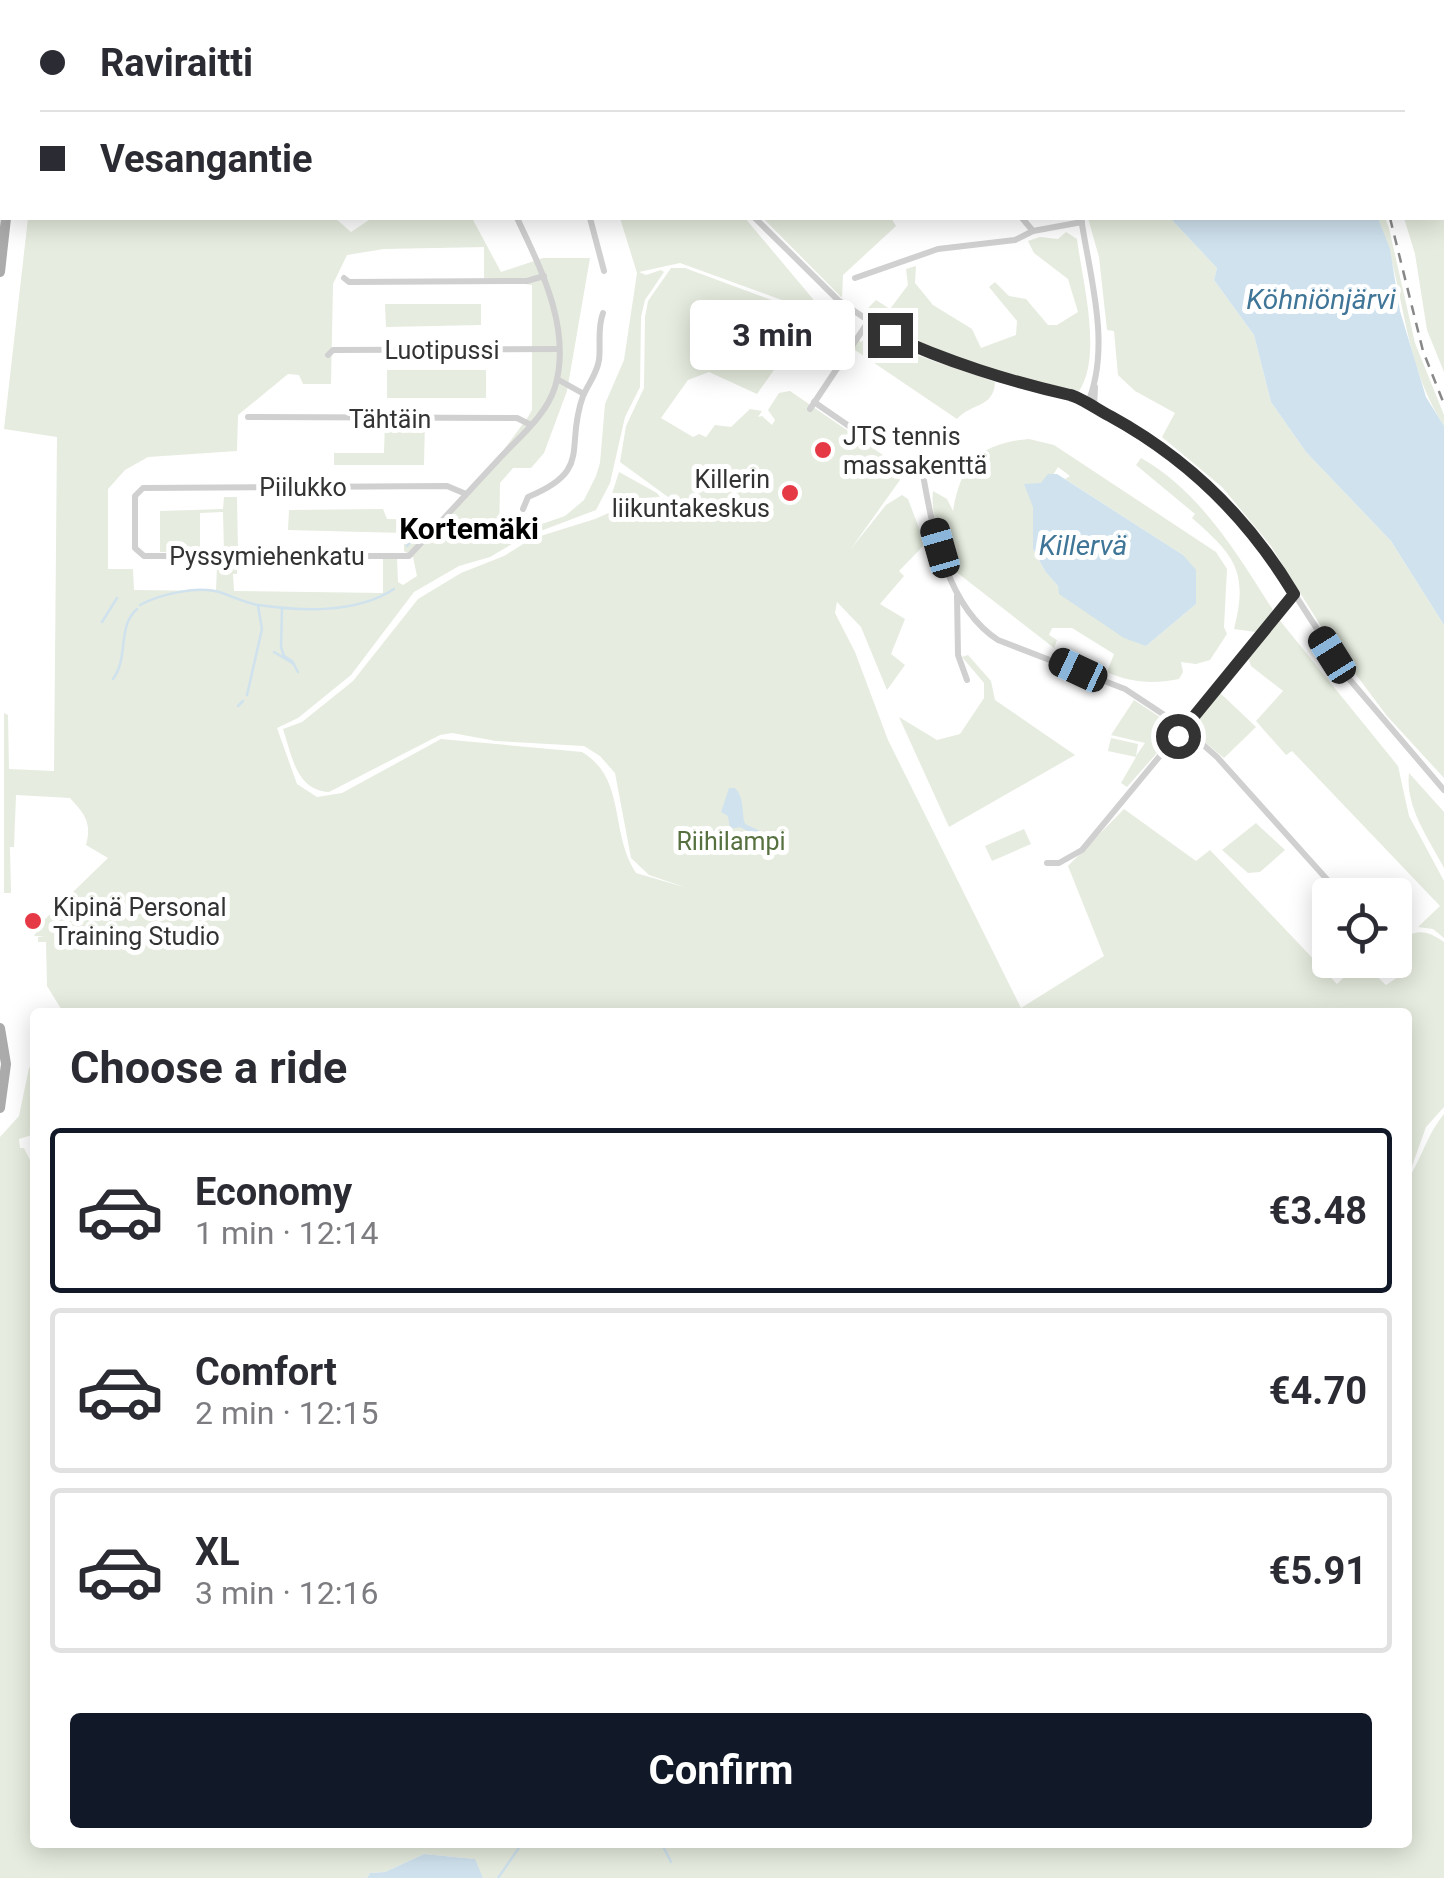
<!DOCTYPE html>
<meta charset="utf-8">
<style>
body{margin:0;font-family:Roboto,sans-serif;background:#f7f7f7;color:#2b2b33;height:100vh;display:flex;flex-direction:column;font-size:38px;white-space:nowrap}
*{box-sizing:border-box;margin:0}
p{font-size:32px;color:#7c7c81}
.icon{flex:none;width:55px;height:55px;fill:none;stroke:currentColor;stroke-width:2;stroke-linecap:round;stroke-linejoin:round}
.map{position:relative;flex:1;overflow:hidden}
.side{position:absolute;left:30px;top:1008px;width:1382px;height:840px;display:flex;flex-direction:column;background:#fff;border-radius:10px;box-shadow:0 5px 25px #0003}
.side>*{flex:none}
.top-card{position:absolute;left:0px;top:0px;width:1445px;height:220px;box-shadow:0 5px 25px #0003;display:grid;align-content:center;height:220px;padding:0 40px;background:#fff}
.tools{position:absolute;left:1312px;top:878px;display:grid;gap:20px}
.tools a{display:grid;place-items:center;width:100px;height:100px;border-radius:10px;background:#fff;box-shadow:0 5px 25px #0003;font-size:50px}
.end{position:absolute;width:45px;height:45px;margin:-22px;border:12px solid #333;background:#fff;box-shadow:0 0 0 5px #fff}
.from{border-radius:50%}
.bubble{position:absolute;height:70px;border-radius:10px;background:#fff;box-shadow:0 5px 25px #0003;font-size:32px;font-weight:700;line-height:70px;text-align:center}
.car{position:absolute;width:30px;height:60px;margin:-30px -15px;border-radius:12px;box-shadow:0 0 8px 2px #0007;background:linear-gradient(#222 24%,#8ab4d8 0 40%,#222 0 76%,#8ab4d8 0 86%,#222 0)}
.top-card b{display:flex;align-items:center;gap:35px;height:95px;font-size:38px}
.top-card b+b{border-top:2px solid #e1e1e2}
.top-card i{width:25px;height:25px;background:#2b2b33}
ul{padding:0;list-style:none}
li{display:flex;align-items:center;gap:30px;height:165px;margin:0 20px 15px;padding:0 20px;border:5px solid #e1e1e2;border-radius:10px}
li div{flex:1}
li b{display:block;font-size:38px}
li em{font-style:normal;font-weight:700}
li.selected{border-color:#111827}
li>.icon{width:90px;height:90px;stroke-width:1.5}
h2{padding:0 40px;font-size:45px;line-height:120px}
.button{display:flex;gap:20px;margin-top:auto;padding:20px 40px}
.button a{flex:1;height:115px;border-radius:10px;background:#111827;color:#fff;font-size:40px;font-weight:700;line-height:115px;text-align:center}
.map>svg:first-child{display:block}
.green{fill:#e6ecdf;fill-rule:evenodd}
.water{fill:#cfe2ee}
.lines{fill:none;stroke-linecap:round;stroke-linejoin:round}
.stream{stroke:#cfe2ee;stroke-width:2.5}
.minor{stroke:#d0d0d0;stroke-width:6}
.major{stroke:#ababab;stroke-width:10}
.rail{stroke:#888;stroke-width:2.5;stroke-dasharray:10 8;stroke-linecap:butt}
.route{stroke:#333;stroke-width:12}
.poi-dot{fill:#e63946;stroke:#fff;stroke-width:4}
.labels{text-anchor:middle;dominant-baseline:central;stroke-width:10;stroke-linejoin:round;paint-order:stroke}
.street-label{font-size:25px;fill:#333;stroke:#fff}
.poi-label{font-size:25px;fill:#333;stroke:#fff;text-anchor:start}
.park-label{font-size:25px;fill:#56703f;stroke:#fff}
.water-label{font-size:28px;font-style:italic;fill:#3f7597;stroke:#fff}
.quarter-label{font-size:30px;font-weight:bold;fill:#000;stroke:#fff}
</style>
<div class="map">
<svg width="1444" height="1878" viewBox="0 0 1444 1878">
<rect width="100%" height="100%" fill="#fff"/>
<!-- green -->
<g class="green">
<path d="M1299,0h145v372l-17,-42 -12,-76 -11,-36h38v-216z"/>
<path d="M28,218h307l16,14 21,-14h100l29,54 42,-14h47l-23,133 -23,62 -13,15h-18l-13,15 -1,56 66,-23 19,-16 12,-24 4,-13 5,-59 19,-44 13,-87 -17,-55h125l73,87 -17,2 -121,-44 -41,9 7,3 15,-5 3,2 -19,28 -4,17 -1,70 -15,30 -15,66 -14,27 -74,28 -32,19 -31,9 -45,26 -63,83 -53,43 -21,10 20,56 20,13 25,-4 99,-54 141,13c45,27 27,80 54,121l51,15 -38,-13 -18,-17 -16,-85 -15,-17 -16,-10 -88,-5 -44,-8 -12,2 -111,57c-33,-2 -37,-36 -46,-63l19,-7 51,-41 65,-82 43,-26 43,-17 27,-17 64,-20 34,-15 50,1 -59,-43 6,-36 18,-38 1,-71 3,-16 23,-33h14l116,43h25l14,11 -13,10 -18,-12 -52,74 -48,-22 -21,8 -27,38 32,19 6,-3 7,3 9,-12 16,2 19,-18 12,2 -4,6 4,-1 10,9 3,-5 -7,-10 11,-17 11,-2 106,73 4,16 -50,70 36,-45 16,-10 6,4 17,45 -26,27 5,5 -24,28 25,15 -14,35 14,11 -18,25 -26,-63 -24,-25 -2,11 20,39 33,88 133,268 83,-52 -36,-90 56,-57 72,52 14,-11 127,134 24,-23 25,24 21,-14 -12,-28c21,-13 28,-15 49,-1v165l-18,20 -15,42 -3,3v-160h-1345l-16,-26 -1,-44h-8v-5l7,-1h-11l9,-15 65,-63 -22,-13c6,-22 -1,-31 -16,-47l-54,-3 -2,52h-4l1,46h-7v-180l4,2 1,54 45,2 3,-334 -53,-8zM484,247v31l48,7v125l-4,7 -49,66 -42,45 -6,-8 -44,-1 -4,-10 -94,1 -1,20 116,3v18l9,6 4,19 -14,9 -5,-3 -1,-24h-14v35l-149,-2 -1,-17h4v-8h-20l-1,25 -82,-1 -1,-21h-25v-80l17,-19 23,-13 89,-6 1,-36 50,-41 11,1 4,9h28l2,-100 14,-29 37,-6zM728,304l16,21 24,4 -2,9 -7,1 -15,12 -17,-2 -14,-10 1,-8 -3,-5 2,-19z"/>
<path d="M763,218h128l5,8 -53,49 -1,23z"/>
<path d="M1088,218h82l47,50 -3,12 40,55 17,67 35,50 85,89 53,84v153l-57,-62 -60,-80 -56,-90 -49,-59 -60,-50 13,-24 -40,-22 -17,-16 -4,-44 -7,-1 -8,-73z"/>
<path d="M1378,218h7l4,10 26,115 29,72v11c-43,-67 -38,-138 -66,-208z"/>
<path d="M1066,232l11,7c5,40 26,117 2,152 -55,-13 -177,-40 -215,-79l12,-12 14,9 18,-24 -2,-16 10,-3 -1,17 18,22 39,24 9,19 35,-13 1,-14 -28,-34 6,-5 14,14 17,3 22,26h9l21,-13 -10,-33 -34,-26 -6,-12 12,-4 18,2z"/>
<path d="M385,304h96v21l-95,2z"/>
<path d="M871,335c39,20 83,32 124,47 -1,26 -24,21 -38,37l-105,-71 6,-8 3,2z"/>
<rect x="387" y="370" width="99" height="28"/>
<path d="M425,419l-1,46h-90v-12h50l1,-32z"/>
<path d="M1029,439l25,6 162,107 11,17 -3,58 3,7 -17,26 -14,4 -15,-2 2,10 -4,7c-26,5 -48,4 -72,-7l7,-18 -42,-26h-20l-3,7 8,5 -3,8 -99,-77c-13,-20 -25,-56 -22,-80l14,8 6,12c8,-48 27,-68 76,-72zM1058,467l12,9 -5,3 118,76 13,49 -50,42 -88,-60 -13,-15 -12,-22v-42z"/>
<path d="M1141,458c60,34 96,96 132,152l-17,22 -22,-3c15,-58 0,-74 -42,-111l3,-4 -59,-49z"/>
<path d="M619,472l38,21 3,4 -50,3z"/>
<path d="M224,497h13l1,55h-14l-1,-40 -23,1v39h-40v-41l63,-2z"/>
<path d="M1277,617l121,149 11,50 35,65v57l-11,-9 -15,-2 22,-21 -148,-155 -6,4 -30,-34 27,-30 -32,-25 -4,-12z"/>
<path d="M968,655l23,26 4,19 80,55 -126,72 -50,-110 38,23 23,-6 24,-36v-15l-22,-26z"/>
<path d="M1218,691l38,36 -32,31 -35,-29z"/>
<path d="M1134,700l44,29 -51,58 -6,-4 15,-26 -28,-6 3,-13 27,6 -2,12 9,-13 -34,-8z"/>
<path d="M1409,773l35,39v56c-15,-29 -39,-61 -35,-95z"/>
<path d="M1256,823l29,27 -25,22 -12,1 -26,-23z"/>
<path d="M1024,829l7,15 -39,17 -7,-15z"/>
<path d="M34,1062l1,72 -16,5 1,9h4l11,22v672h1373v-663c14,-21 19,-45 36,-65v764h-961l-9,-19 -50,-5 -39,18 -15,1 -3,5h-367v-741l19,-21 10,-48z"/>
</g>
<!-- water -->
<g class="water">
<path d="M1170,218h208l12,31 10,62 26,86 18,29v199l-53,-84 -85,-89 -35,-50 -17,-67 -40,-55 3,-12z"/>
<path d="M725,302l19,23 24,4 1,7 -10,4 -12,11 -29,-1c-8,-13 -8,-34 -1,-47z"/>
<path d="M1048,474h9l126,81 13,15v34l-50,42 -22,-8 -65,-44 -1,-8 -13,-15 -12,-22v-42l-9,-23 17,-1z"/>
<path d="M729,788h6c10,11 6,23 10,36l15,7 2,7 -22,-11 -10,2 -2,-13 -7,-4z"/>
<path d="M424,1854l51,5 8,19h-116l3,-5 15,-1z"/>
</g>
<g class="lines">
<!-- stream -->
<g class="stream">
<path d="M407,546l18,-22"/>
<path d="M140,605c20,-11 59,-20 82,-12 12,4 23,10 36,12 43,6 98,9 136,-16"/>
<path d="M282,608l-1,39 3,9 8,5 6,11"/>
<path d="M102,622l15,-24"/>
<path d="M274,652l20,12"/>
<path d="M113,679c16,-21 4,-53 24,-70"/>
<path d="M247,695l15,-66 -4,-23"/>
<path d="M238,706l5,-5"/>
<path d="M655,1842l5,4"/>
<path d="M663,1846l8,16"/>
<path d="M498,1878l25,-36"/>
</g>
<!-- minor -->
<g class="minor">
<path d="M307,0l1,2"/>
<path d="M548,0l3,2"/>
<path d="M746,0v2"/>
<path d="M974,0l4,2"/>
<path d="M139,2v-2"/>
<path d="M208,2v-2"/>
<path d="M265,2l1,-2"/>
<path d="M331,2l67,-2"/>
<path d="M463,2l1,-2"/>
<path d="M932,2v-2"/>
<path d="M1115,2l2,-2"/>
<path d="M590,218l14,53"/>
<path d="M755,218l83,82 52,35 57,24 131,39 64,37 47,35 37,34 42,49 82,127 94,110"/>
<path d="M1022,218l11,13 49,-9"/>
<path d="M1081,218c9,60 31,129 6,187"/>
<path d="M344,278l5,4 178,-1 17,-5"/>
<path d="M855,278l83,-29 77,-9 18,-9"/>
<path d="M328,355l5,-5 225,-1"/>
<path d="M557,379l27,15"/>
<path d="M814,402l45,31"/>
<path d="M1094,408l1,-21"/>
<path d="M810,409l58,-87"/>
<path d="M248,417l269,1 14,7"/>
<path d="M923,475c10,56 24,132 75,165l127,49 59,39 33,29 124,138"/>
<path d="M466,494l-19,-8 -304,2 -8,8v52l9,8h265c30,-32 59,-64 89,-96 20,-22 48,-44 57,-73 17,-58 -14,-118 -38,-169"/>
<path d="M523,509l5,-12c66,-27 36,-49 55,-101 5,-12 14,-22 16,-36 2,-16 -2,-31 4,-47"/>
<path d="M957,596l1,59 9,25"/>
<path d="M1047,863h12l23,-13 212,-256"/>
</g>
<!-- major -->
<g class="major">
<path d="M49,2l2,-2"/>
<path d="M0,118l2,-7"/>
<path d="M0,188l2,4"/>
<path d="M0,272l6,-54"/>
<path d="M0,1028l6,36 -6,44"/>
</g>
<!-- rail -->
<g class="rail">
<path d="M1289,0l1,2"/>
<path d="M1390,218l33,133 21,53"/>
</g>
</g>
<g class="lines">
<!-- route -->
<path class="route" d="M890,335c54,26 122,47 180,60 10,2 30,16 40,21 77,42 139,103 184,178l-116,142"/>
</g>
<!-- markers -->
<g class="poi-dot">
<circle cx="823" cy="450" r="10"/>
<circle cx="790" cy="493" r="10"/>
<circle cx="33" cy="921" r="10"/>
</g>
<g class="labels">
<!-- street labels -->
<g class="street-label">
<text x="442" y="350">Luotipussi</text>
<text x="390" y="419">Tähtäin</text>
<text x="303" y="487">Piilukko</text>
<text x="267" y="556">Pyssymiehenkatu</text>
</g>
<!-- poi labels -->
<g class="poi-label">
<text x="843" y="436">JTS tennis<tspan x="843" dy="29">massakenttä</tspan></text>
<text x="770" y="479" text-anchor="end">Killerin<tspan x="770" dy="29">liikuntakeskus</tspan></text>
<text x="53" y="907">Kipinä Personal<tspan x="53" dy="29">Training Studio</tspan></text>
</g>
<!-- park labels -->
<g class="park-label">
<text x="731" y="841">Riihilampi</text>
</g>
<!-- water labels -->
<g class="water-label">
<text x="1321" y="299">Köhniönjärvi</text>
<text x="1083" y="545">Killervä</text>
</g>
<!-- quarter labels -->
<g class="quarter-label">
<text x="469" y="528">Kortemäki</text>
</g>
</g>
</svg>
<div class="tools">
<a><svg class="icon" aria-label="locate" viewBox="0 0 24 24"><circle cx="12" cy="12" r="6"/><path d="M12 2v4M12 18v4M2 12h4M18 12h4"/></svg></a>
</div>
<i class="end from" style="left:1178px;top:736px"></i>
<i class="end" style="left:890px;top:335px"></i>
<div class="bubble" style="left:690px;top:300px;width:165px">3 min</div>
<i class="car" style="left:940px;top:548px;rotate:344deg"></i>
<i class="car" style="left:1332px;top:655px;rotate:328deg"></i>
<i class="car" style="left:1078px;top:670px;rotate:295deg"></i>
<div class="top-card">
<b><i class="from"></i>Raviraitti</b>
<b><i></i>Vesangantie</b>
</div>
<section class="side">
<h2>Choose a ride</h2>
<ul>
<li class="selected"><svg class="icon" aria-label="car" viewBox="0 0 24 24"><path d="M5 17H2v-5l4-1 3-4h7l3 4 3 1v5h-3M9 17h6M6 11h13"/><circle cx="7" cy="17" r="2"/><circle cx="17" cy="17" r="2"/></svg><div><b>Economy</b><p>1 min · 12:14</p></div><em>€3.48</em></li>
<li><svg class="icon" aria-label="car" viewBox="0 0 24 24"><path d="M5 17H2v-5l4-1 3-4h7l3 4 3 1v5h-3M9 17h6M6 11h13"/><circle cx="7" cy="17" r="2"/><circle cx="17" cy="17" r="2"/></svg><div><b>Comfort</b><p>2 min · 12:15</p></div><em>€4.70</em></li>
<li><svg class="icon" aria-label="car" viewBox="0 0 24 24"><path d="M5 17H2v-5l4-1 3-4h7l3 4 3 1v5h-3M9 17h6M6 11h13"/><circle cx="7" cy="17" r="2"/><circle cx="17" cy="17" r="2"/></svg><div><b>XL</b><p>3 min · 12:16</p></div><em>€5.91</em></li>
</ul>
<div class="button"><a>Confirm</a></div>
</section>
</div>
